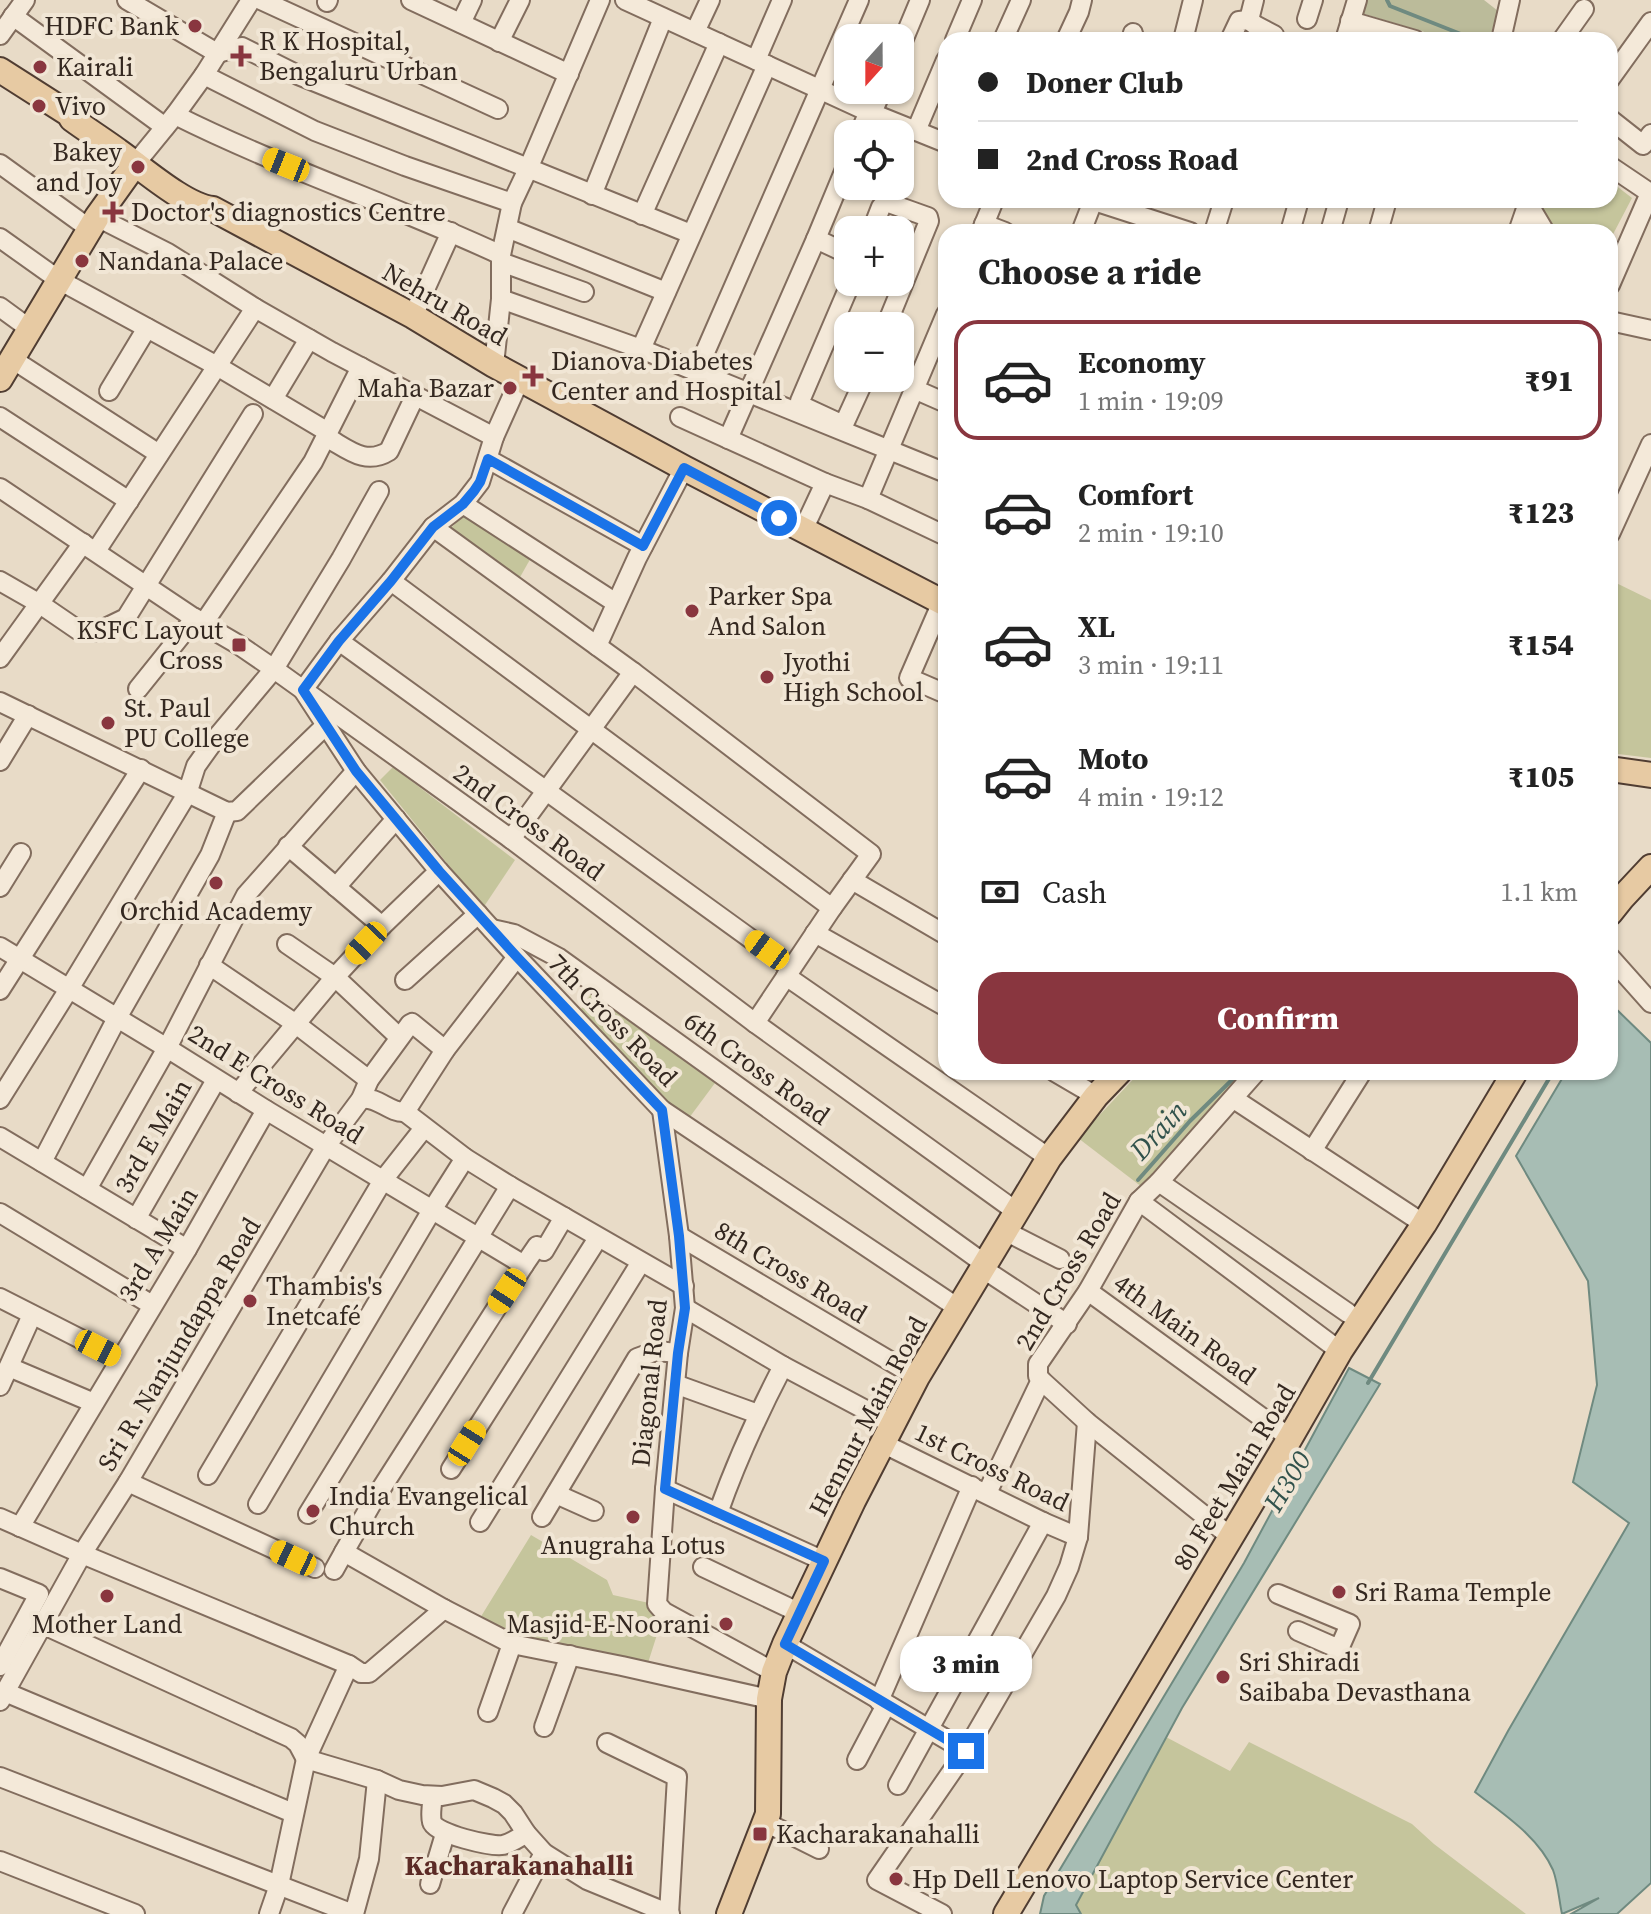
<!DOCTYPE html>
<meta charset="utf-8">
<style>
body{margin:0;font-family:"Source Serif 4",serif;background:#f2f2f2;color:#222;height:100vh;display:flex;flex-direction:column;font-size:30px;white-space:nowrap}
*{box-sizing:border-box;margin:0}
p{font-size:26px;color:#767676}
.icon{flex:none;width:44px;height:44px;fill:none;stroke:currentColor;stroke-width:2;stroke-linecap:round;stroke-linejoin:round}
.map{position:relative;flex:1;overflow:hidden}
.drawer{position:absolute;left:938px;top:224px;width:680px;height:856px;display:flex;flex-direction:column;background:#fff;border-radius:24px;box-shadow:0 2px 6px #0004}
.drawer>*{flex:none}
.hud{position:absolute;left:938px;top:32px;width:680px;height:176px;border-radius:24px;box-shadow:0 2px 6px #0004;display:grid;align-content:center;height:176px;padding:0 40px;background:#fff}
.needle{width:52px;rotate:201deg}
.controls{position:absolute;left:834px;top:24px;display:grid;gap:16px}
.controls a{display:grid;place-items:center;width:80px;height:80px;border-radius:16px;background:#fff;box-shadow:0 2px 6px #0004;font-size:40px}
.end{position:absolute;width:36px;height:36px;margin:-18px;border:10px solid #1a73e8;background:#fff;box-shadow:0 0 0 4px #fff}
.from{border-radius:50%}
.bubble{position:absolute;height:56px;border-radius:24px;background:#fff;box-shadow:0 2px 6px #0004;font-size:26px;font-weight:800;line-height:56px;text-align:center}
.car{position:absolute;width:24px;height:48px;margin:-24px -12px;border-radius:10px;box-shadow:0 0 6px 2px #0007;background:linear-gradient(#f5c518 24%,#345 0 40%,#f5c518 0 76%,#345 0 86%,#f5c518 0)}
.hud b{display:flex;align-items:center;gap:28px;height:76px;font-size:30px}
.hud b+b{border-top:2px solid #e0e0e0}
.hud i{width:20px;height:20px;background:#222}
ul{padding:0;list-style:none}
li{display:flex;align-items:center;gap:24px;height:120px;margin:0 16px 12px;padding:0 24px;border:4px solid transparent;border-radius:24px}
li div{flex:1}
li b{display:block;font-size:30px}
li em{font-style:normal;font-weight:800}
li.current{border-color:#89363f}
li>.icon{width:72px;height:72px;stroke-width:1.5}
h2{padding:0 40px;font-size:36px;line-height:96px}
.pay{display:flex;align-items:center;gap:20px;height:88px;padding:0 40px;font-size:30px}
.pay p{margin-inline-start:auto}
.cta{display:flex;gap:16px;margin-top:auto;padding:16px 40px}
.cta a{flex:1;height:92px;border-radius:24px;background:#89363f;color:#fff;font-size:32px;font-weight:800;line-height:92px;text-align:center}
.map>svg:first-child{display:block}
.green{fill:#c5c59c}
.cemetery{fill:#bbbb9a}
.water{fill:#a7bdb4;stroke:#6f8a80;stroke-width:2}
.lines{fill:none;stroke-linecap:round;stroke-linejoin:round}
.stream{stroke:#6f8a80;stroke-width:4}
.minor-casing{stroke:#826d5e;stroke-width:22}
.major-casing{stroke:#503d32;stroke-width:28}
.minor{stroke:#f4e9d9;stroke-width:18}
.major{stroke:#e7caa3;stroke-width:24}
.route{stroke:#1a73e8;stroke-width:10}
.poi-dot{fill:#89363f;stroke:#f1e6d5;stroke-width:3}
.labels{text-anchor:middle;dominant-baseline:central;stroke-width:8;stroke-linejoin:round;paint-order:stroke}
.poi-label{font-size:26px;fill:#342820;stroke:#f1e6d5;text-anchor:start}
.street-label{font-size:26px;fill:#342820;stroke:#f1e6d5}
.water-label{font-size:28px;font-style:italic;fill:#31524c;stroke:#f1e6d5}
.neighbourhood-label{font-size:28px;font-weight:bold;fill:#5b2a25;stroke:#f1e6d5}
</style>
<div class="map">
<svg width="1651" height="1914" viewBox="0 0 1651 1914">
<rect width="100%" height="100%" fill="#e8dbc7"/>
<!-- green -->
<g class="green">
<path d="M1610,181l22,17 -22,42v-8h-54l-20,-32h74z"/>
<path d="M466,513l66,43 -17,30 -68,-54z"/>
<path d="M1610,580l41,20v158l-41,-5z"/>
<path d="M393,767l122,93 -32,48 -103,-128z"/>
<path d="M591,994l124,89 -26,35 -29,-23 -81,-83z"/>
<path d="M1140,1072h106l-104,115 -64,-49z"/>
<path d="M531,1535l76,45 6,15 36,8 13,16 -15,47 -125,-26 -45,-17z"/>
<path d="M1166,1737l64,34 19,-29 163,82 22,20 92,70h-445l-5,-8z"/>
</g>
<!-- cemetery -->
<path class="cemetery" d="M1362,0h122l14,11 -9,29h-38l-93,-28z"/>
<!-- water -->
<g class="water">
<path d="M1610,1003l41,40v840l-34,31h-46l28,-16 -37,16c-3,-14 -4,-31 -9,-44 -15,-34 -50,-56 -78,-78l33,-61 121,-208 -56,-41 24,-97 -9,-104 -72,-125 50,-84h44z"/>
<path d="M1349,1368l31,16 -198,324 -106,197 5,9h-41l4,-18 200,-333z"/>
</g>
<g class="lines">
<!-- stream -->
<g class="stream">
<path d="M1387,0l3,6 86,34"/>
<path d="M1138,1180l52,-59 50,-49"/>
<path d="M1368,1383l185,-311"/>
</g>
<!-- minor casing -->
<g class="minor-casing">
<g id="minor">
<path d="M127,0l90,53 25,-6 56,28 393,159"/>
<path d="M261,0l237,109"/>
<path d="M411,0l158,74"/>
<path d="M625,0l244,112 77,31"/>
<path d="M1254,0l-5,20 6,5 19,10 -1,5"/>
<path d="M327,2l1,-2"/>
<path d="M13,16l152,111"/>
<path d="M1307,19l6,-19"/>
<path d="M1350,21l65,19"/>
<path d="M461,23l11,-23"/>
<path d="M695,32l15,-32"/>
<path d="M0,35l25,-35"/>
<path d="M955,40l17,-40"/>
<path d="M1003,40l18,-40"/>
<path d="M1066,40l13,-28 3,-12"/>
<path d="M1131,40l2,-7"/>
<path d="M1183,40l10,-40"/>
<path d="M1230,40l9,-19 10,-1"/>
<path d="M1345,40l12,-40"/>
<path d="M1501,40l9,-40"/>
<path d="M1562,40l22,-31"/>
<path d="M499,42l21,-42"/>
<path d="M900,48l20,-48"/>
<path d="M756,60l26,-60"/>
<path d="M204,75l111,56 90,35 107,37"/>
<path d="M1610,79l41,-57"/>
<path d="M872,113l10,-23"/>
<path d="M175,115c106,53 219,90 326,140"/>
<path d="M1610,119l33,26 8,-11"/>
<path d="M916,131l30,-71"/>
<path d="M859,134l10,-22"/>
<path d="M0,164l90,65"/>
<path d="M135,164l40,-49 29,-40 47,-75"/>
<path d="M1610,166l40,27 -40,92"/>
<path d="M592,195l71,-177"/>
<path d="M1091,200l99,32"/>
<path d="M1526,200l19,32"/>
<path d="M642,215l77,-172"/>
<path d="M97,217l71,36 87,55 77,44 162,85"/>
<path d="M984,224l21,8"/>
<path d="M507,228l159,64"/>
<path d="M872,230l9,-23 5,-5 42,15 1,4 -43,105"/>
<path d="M981,232l13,-32"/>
<path d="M1081,232l12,-31"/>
<path d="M1214,232l10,-32"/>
<path d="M1290,232l9,-32"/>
<path d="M1330,232l9,-32"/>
<path d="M1378,232l9,-32"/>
<path d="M1518,232l10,-29"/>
<path d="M0,238l59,42 158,86 111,66"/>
<path d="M816,239l32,15"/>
<path d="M501,262l83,30"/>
<path d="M851,282l-51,119v4l41,19h3l21,-46"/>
<path d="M501,299l140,50 305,124"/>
<path d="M0,307l30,22"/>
<path d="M413,316l38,-84"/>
<path d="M1610,321l41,9"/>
<path d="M641,349l126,-284"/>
<path d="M12,359l147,95"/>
<path d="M494,365l7,-66v-44l11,-52 16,-34 72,-169"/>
<path d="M696,373l163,-373"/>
<path d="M520,379l-26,58 -14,45 -17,22 -30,23 -42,54 -52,60 -36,49 53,81 83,100 78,86 145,153 296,198"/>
<path d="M914,389l32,14"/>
<path d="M109,391l38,-63"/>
<path d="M273,399l36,-60"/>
<path d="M0,417l129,84"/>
<path d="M680,417l145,66"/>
<path d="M326,437c22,12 39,29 63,14l26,-55"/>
<path d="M728,439l88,-200 32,-77"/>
<path d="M488,459l155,87"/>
<path d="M0,488l203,136 36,21 35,24 237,170 244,184 262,189"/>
<path d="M868,499l78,-185"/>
<path d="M463,504l153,99"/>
<path d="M433,527l200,145 238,182 -39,54 -77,115"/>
<path d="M803,530l22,-47 43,16 78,37"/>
<path d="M1610,534l41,-90"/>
<path d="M96,551l159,-243"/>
<path d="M0,581l40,23 38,26 19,2 29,-14 127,-204"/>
<path d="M391,581l441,327"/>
<path d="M942,602l-33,76 37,16"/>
<path d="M203,624l110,-162 48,-95"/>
<path d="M339,641l452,327"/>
<path d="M597,646l40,-88 47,-90"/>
<path d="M0,658l83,-115"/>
<path d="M138,689l57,-71"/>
<path d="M0,702l227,110 10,-1 89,-86"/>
<path d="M0,761l28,-46"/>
<path d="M511,839l122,-167"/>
<path d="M288,846l94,80"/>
<path d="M852,880l94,55"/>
<path d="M0,887l21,-34"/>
<path d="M336,887l60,-68"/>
<path d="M492,929l22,5 45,24 426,306"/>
<path d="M815,933l131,74"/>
<path d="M287,944l48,33 64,60"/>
<path d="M0,947l167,101 99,62 258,155"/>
<path d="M1610,957l41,46"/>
<path d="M209,965l87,59 73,56"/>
<path d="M786,976l263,182"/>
<path d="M405,980l73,-66"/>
<path d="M0,990l141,-221"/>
<path d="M1055,1072l41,24"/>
<path d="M238,1093l97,-116 47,-51 57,-55"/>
<path d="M0,1099l69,-110 118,-195 9,-28 20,-28 58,-69 67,-110 38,-68"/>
<path d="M361,1099c17,-3 28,14 44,13l40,-62 72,-93"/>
<path d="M1234,1099l190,125"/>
<path d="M662,1110l17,126 6,72 -7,45 -13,136 -8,115 7,8 110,60"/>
<path d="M405,1112l60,46 45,28 174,100"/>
<path d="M0,1137l187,112"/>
<path d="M1312,1151l50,-79"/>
<path d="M42,1162l75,-144 93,-163 17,-43"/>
<path d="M1159,1182l189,131"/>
<path d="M87,1189l80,-141 79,-153 110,-124"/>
<path d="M1139,1201l201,150"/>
<path d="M0,1213l152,92"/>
<path d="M564,1217l-20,34 -7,-5 -13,19 -152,238 -28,49 100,57 68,35 110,22 147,33"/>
<path d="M136,1219l80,-139"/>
<path d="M1005,1231l55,28"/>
<path d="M679,1236l238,141"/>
<path d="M982,1268l85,56"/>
<path d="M1088,1291l202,147"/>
<path d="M0,1298l120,61"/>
<path d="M685,1308l98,58 109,58"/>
<path d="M9,1367l85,36"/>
<path d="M675,1384l83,30"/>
<path d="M0,1386l32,-71"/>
<path d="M882,1443l161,79 35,15"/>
<path d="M451,1469l147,-231"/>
<path d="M208,1475l175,-295 41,-52"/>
<path d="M128,1482l187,86"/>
<path d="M665,1489l159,72"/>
<path d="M987,1493l54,-113"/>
<path d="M556,1494l38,17"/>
<path d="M258,1504l174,-294 33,-52"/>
<path d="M718,1513c18,-51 40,-99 65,-147"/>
<path d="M308,1514l202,-328"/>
<path d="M542,1517l95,-159 19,-7 22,2"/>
<path d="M0,1518l82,36 267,111"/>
<path d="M480,1522l161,-260"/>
<path d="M20,1527l167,-278 79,-139"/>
<path d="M1231,1537l-144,-115 -46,-42 -3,-4v-12l50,-73 51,-90 20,-19 97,-110"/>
<path d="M703,1567l97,46"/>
<path d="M334,1570l10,-18"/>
<path d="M0,1578l39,16 -39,72"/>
<path d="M1278,1594l72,30 -11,25 -41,-18"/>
<path d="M44,1625l247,113 7,6 8,15"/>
<path d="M785,1644l181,107"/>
<path d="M5,1692l288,121"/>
<path d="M0,1701l82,-147 46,-72 198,-336 35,-47 8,-19 41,-56 2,-1 33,27"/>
<path d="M879,1701l93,-215"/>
<path d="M488,1712l24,-68"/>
<path d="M544,1727l26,-72"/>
<path d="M607,1743l70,34 -8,137"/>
<path d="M306,1759l71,21 22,10 23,5 20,1 32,-6 19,8 11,6 9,9 13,20 18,20 43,27 83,34"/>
<path d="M857,1760l29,-55"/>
<path d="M0,1777l353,137"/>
<path d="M898,1785l145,-263"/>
<path d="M433,1796c-1,7 -3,19 -1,26 3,12 60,25 71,23 9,-2 16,-7 23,-12"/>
<path d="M765,1822l54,27"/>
<path d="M0,1861l135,53"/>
<path d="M430,1884l15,-50"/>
<path d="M269,1914l10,-29 27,-126 43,-94 12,8h8l75,-64"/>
<path d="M354,1914l15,-55 8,-79"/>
<path d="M512,1914l32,-61"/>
<path d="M942,1914l-65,-34 89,-129 90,-155 13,-29 9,-30 9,-115"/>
</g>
</g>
<!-- major casing -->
<g class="major-casing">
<g id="major">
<path d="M0,70l69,44 3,5c15,11 31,21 46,32 23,16 68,56 95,58l200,107 81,49 190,103 262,136"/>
<path d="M0,379l97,-162 38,-53"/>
<path d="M1610,769l41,6"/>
<path d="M1610,913l12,-15 29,-31"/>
<path d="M729,1914l39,-100 1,-115 5,-27 11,-28 68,-143 64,-124 132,-219 47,-62 23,-24"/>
<path d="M1006,1914l284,-476 50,-87 84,-127 91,-152"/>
</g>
</g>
<!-- minor -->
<use href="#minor" class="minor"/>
<!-- major -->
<use href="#major" class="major"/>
</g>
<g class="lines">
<!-- route -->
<path class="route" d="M779,518l-95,-50 -41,78 -155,-87 -8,23 -6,9 -11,13 -30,23 -42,54 -52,60 -36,49 53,81 83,100 78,86 145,153 17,126 6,72 -7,45 -13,136 159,72 -39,83 181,107"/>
</g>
<!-- markers -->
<g class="poi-dot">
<circle cx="195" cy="26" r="8"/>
<path d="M237 44h8v8h8v8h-8v8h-8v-8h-8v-8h8z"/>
<circle cx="40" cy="67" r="8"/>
<circle cx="39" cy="106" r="8"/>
<circle cx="138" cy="167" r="8"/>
<path d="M109 200h8v8h8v8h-8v8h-8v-8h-8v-8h8z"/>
<circle cx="82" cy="261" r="8"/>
<path d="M529 364h8v8h8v8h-8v8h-8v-8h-8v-8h8z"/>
<circle cx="510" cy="388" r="8"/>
<circle cx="692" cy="611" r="8"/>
<rect x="231" y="637" width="16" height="16" rx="4"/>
<circle cx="767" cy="677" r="8"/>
<circle cx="108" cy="723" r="8"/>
<circle cx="216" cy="883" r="8"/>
<circle cx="250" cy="1301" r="8"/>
<circle cx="313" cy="1511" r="8"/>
<circle cx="633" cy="1517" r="8"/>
<circle cx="1339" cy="1592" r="8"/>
<circle cx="107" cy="1596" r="8"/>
<circle cx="726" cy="1624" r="8"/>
<circle cx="1223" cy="1677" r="8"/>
<rect x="752" y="1826" width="16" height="16" rx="4"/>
<circle cx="896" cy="1879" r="8"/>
</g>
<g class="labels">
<!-- poi labels -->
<g class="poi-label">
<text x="179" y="26" text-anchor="end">HDFC Bank</text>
<text x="259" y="41">R K Hospital,<tspan x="259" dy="30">Bengaluru Urban</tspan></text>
<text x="56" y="67">Kairali</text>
<text x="55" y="106">Vivo</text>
<text x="122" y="152" text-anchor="end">Bakey<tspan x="122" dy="30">and Joy</tspan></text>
<text x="131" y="212">Doctor's diagnostics Centre</text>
<text x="98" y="261">Nandana Palace</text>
<text x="551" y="361">Dianova Diabetes<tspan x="551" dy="30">Center and Hospital</tspan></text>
<text x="494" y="388" text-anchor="end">Maha Bazar</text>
<text x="708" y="596">Parker Spa<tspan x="708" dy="30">And Salon</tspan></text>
<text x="223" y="630" text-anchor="end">KSFC Layout<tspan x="223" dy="30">Cross</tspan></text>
<text x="783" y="662">Jyothi<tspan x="783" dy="30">High School</tspan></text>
<text x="124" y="708">St. Paul<tspan x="124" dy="30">PU College</tspan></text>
<text x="216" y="911" text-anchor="middle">Orchid Academy</text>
<text x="266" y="1286">Thambis's<tspan x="266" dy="30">Inetcafé</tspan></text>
<text x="329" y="1496">India Evangelical<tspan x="329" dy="30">Church</tspan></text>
<text x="633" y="1545" text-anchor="middle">Anugraha Lotus</text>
<text x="1355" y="1592">Sri Rama Temple</text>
<text x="107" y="1624" text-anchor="middle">Mother Land</text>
<text x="710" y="1624" text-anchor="end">Masjid-E-Noorani</text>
<text x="1239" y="1662">Sri Shiradi<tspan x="1239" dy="30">Saibaba Devasthana</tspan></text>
<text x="776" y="1834">Kacharakanahalli</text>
<text x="912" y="1879">Hp Dell Lenovo Laptop Service Center</text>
</g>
<!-- street labels -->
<g class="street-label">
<text transform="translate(445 304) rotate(30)">Nehru Road</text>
<text transform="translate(529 822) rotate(36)">2nd Cross Road</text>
<text transform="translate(613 1020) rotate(46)">7th Cross Road</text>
<text transform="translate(757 1068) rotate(36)">6th Cross Road</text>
<text transform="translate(276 1084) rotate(32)">2nd E Cross Road</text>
<text transform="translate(153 1136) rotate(-60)">3rd E Main</text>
<text transform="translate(158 1244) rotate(-59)">3rd A Main</text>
<text transform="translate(1068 1271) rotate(-59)">2nd Cross Road</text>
<text transform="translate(791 1272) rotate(31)">8th Cross Road</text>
<text transform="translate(1185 1329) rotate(36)">4th Main Road</text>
<text transform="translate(179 1344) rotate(-59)">Sri R. Nanjundappa Road</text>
<text transform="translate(649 1383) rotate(-84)">Diagonal Road</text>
<text transform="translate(868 1416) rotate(-62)">Hennur Main Road</text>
<text transform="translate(992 1467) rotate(26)">1st Cross Road</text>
<text transform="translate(1234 1477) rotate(-59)">80 Feet Main Road</text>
</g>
<!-- water labels -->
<g class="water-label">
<text transform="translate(1158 1130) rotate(-47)">Drain</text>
<text transform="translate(1287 1481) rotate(-59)">H300</text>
</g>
<!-- neighbourhood labels -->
<g class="neighbourhood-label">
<text x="519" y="1865">Kacharakanahalli</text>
</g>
</g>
</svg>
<div class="controls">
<a><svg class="needle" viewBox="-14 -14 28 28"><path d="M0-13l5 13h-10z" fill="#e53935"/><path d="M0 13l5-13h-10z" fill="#767676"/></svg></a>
<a><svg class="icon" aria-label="locate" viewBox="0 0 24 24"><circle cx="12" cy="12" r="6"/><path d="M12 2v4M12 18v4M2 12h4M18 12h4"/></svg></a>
<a>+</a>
<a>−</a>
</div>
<i class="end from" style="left:779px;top:518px"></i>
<i class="end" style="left:966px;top:1751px"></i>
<div class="bubble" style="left:900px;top:1636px;width:132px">3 min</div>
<i class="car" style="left:286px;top:165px;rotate:292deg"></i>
<i class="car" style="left:366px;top:943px;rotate:223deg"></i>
<i class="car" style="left:767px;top:950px;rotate:306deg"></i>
<i class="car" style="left:507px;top:1291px;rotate:213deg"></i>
<i class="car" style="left:98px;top:1348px;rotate:117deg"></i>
<i class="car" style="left:467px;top:1443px;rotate:32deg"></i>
<i class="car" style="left:293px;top:1558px;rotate:295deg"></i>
<div class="hud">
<b><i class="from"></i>Doner Club</b>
<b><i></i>2nd Cross Road</b>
</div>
<section class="drawer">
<h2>Choose a ride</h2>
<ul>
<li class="current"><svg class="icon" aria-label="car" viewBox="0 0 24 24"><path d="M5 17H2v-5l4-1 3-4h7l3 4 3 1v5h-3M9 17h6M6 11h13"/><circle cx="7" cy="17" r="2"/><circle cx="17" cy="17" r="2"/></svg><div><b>Economy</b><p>1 min · 19:09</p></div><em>₹91</em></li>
<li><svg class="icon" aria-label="car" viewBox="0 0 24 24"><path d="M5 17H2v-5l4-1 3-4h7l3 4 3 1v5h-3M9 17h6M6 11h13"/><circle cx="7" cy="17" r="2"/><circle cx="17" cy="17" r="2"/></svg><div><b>Comfort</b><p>2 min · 19:10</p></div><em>₹123</em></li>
<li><svg class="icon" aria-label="car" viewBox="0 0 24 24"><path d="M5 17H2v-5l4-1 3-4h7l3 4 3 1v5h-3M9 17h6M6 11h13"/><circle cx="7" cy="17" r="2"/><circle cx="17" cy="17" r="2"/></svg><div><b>XL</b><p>3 min · 19:11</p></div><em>₹154</em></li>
<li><svg class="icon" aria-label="car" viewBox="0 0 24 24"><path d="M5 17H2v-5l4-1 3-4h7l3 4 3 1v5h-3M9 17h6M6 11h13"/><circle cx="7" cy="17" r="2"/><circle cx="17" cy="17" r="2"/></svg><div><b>Moto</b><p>4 min · 19:12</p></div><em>₹105</em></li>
</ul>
<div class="pay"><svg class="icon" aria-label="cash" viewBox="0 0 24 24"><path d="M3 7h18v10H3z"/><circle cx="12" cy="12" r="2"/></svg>Cash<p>1.1 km</p></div>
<div class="cta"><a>Confirm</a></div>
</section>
</div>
